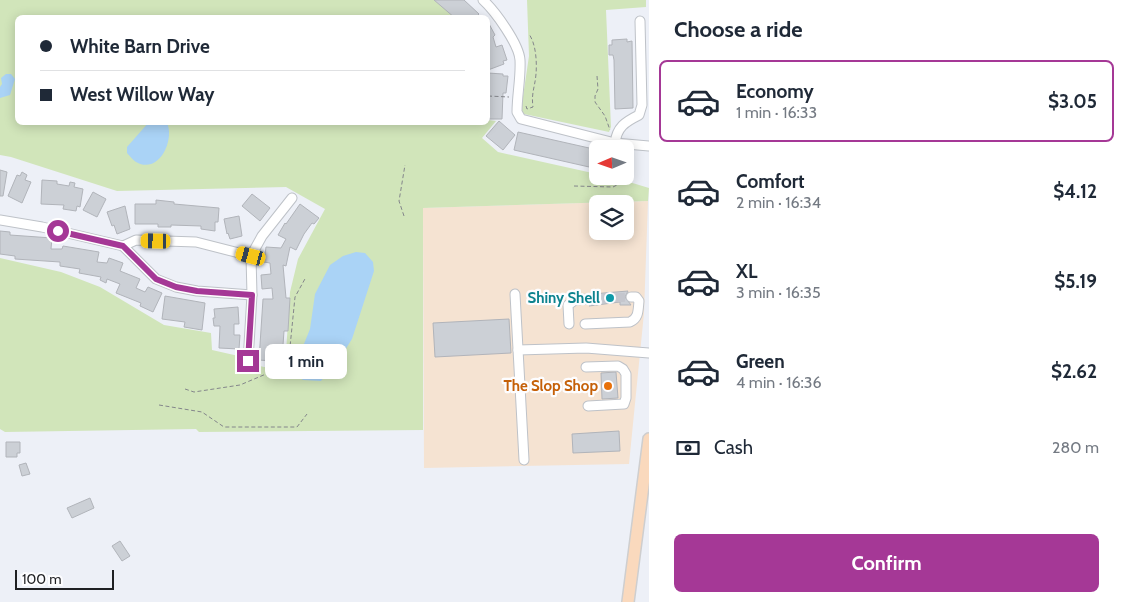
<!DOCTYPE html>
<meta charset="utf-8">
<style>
body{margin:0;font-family:Cabin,sans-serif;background:#f2f2f3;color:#1f2937;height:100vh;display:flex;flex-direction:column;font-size:19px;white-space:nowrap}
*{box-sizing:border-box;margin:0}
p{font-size:16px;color:#747a83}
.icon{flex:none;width:28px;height:28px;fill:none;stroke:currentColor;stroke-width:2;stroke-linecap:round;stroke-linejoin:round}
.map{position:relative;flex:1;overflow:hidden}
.details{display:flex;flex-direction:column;background:#fff;width:475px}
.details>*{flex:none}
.guide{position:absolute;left:15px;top:15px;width:475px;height:110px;border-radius:8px;box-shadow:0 2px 12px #0003;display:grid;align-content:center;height:110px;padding:0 25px;background:#fff}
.needle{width:32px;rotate:268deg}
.tools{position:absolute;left:589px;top:140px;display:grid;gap:10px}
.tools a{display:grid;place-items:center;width:45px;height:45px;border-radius:8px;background:#fff;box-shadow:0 2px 12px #0003;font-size:25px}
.scale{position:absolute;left:15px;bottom:12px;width:99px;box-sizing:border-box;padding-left:5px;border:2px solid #1f2023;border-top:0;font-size:14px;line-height:18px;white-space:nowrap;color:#1f2023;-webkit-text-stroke:4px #fdfdff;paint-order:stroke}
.end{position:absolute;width:22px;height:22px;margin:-11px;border:6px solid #a53896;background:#fff;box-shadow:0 0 0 2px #fff}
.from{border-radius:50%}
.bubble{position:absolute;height:35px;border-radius:8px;background:#fff;box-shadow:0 2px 12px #0003;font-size:16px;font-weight:700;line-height:35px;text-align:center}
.car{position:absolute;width:15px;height:30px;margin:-15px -8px;border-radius:6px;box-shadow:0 0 4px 1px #0007;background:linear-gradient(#f5c518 24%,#345 0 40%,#f5c518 0 76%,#345 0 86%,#f5c518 0)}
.guide b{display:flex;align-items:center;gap:18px;height:48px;font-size:19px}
.guide b+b{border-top:1px solid #e0e1e3}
.guide i{width:12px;height:12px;background:#1f2937}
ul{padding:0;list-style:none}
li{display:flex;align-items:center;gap:15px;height:82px;margin:0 10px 8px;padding:0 15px;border:2px solid transparent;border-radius:8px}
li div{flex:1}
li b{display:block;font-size:19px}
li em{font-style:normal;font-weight:700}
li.on{border-color:#a53896}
li>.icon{width:45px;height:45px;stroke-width:1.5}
h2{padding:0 25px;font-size:22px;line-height:60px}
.pay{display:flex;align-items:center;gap:12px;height:55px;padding:0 25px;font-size:19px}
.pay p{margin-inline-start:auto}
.action{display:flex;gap:10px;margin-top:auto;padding:10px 25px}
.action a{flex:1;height:58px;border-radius:8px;background:#a53896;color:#fff;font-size:20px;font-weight:700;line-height:58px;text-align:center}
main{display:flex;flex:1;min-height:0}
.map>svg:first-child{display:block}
.commercial{fill:#f5e3d2;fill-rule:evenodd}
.green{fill:#d1e5ba}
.water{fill:#aad3f6}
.building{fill:#ccd0d6;stroke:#b1b4ba}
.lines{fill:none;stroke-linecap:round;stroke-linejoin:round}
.minor-tunnel{stroke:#c4c6cd;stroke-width:9;stroke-dasharray:9 4.5;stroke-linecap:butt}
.minor-casing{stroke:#bec2c8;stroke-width:11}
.major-casing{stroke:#cececf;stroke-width:14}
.path{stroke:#84868b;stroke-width:1;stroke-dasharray:4 2.5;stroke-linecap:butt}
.minor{stroke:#fff;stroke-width:9}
.major{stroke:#fad9bd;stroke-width:11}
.route{stroke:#a53896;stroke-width:6}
.culture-dot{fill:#0f9aa8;stroke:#fdfdff;stroke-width:2}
.food-dot{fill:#e8710a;stroke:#fdfdff;stroke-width:2}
.labels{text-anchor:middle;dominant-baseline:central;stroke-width:4.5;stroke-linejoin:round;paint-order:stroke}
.culture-label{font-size:15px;font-weight:bold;fill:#0d838f;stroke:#fdfdff;text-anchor:end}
.food-label{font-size:15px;font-weight:bold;fill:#c56008;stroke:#fdfdff;text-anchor:end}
</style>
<main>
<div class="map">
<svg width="649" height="602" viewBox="0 0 649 602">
<rect width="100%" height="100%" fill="#edf0f7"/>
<!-- commercial -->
<path class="commercial" d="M648,201l-4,112 -15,151 -205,4 -1,-260zM598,204h27v27h-27z"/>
<!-- green -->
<g class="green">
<path d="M0,0h435l22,17 -439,1v104h470v-2l8,1 -14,17 16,14 99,22 1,2 18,2 33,10 -1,13 -225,7v222l-224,2 -3,-3 -191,3 -5,-3v-171l61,14 39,15 64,38 47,8 1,17 31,7v5l21,5h21l5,-75 8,-33 27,-50 -39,-22 -169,4 -106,-34 -11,-2z"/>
<path d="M527,0h119v7l-40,3 5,117 -2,5 -85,-18 -3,-4 8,-54z"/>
</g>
<!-- water -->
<g class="water">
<path d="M6,74h5l4,5 -5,16 -10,3v-11l2,-3 -1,-6z"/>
<path d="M149,122l18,1c8,17 -8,52 -31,39 -3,-2 -6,-6 -9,-9v-6z"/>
<path d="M356,252l9,1 8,9 1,9 -22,68 -12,19 -19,23 -18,-1 -6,-5 -2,-9 15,-37 5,-35 15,-29 13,-9z"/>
</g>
<!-- building -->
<g class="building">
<path d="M434,0h30l15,14 -4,4h-20z"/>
<path d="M488,22l7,13 -2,2 3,10 6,-2 5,15 -4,1 1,3 -16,6z"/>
<path d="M627,39v3l5,-1 1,67 -18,1 -1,-49 -1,-5h-4v-10h3v-5z"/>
<path d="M488,73l15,1v2h5l-2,17h-3l-1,26h-14z"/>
<path d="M499,121l16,14 -12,15 -17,-14z"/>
<path d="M518,132l80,18v19l-84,-19z"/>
<path d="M0,170l7,2 -4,24h-3z"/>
<path d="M22,172l5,3 -2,5 6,2 -9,21 -14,-7 9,-21 3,1z"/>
<path d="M42,180l15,1v3l12,2 1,-4 5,1 -1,4 9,2 -3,18 -3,-1 -1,5 -13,-2 1,-4 -23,-1z"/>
<path d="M93,192l13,7 -9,18 -14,-7z"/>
<path d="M252,194l18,14 -10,13 -18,-15z"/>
<path d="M156,200l18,2v2l45,4 -1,14h-3v9l-14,-2v-3l-30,-1v2h-13v-3h-23v-20h21z"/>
<path d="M300,204l19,14 -5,6 -2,-1 -8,11 -8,16 -6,-3 -4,19 -3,-1 3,33h4l-2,33h-4l-1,14h3l-1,17 -26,-2 4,-61h10l-1,-11 -10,1 -1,-14 10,-1 -1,-11 -6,-1 2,-15 15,1 5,-9 -8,-4 7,-12 1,1z"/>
<path d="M125,206l5,23 -13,5 -3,-9 -2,1 -5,-14z"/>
<path d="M239,216l3,20 -12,3 -2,-6 -1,1 -3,-15z"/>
<path d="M0,231l10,1v3l42,3 -1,11h11l1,-3 36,6 -2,10 10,1 2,-5 14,5 -3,8 20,8 -4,9 9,4 3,-5 14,6 -9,19 -13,-6 1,-3 -25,-10 4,-9 -13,-5 -1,4 -6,-3 1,-3 -22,-4 1,-4 -20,-3v-4l-45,-3v-3l-15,-2z"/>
<path d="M628,291l-3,6 6,8h-11v-3l-31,4 6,-5v-3l-3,-4z"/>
<path d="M165,296l40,7 -3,27 -18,-3 1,-5 -23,-3z"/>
<path d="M238,307l1,17h-5v11h6l-1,14 -20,-1 1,-22h-6l-1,-8h2l-1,-9z"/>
<path d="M509,319l2,34 -76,4 -2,-34z"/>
<path d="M616,372l2,26 -16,1 -1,-26z"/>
<path d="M619,431l1,20 -47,2 -1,-19z"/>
<path d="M6,442h14v11h-3v4h-11z"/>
<path d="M26,463l4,11 -8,2 -3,-11z"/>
<path d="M90,498l4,10 -22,10 -5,-10z"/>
<path d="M120,541l10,15 -8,5 -10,-15z"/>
</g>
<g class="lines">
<!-- minor-tunnel -->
<path class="minor-tunnel" d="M589,299l42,-2"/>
<!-- minor casing -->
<g class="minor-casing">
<g id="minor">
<path d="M483,0c12,11 36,44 37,60 1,17 -3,35 -3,52l4,7 94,24 34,3"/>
<path d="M615,143c2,-16 10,-21 24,-28l3,-10 -2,-84"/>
<path d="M0,220l42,7 81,19 33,33 20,8 21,4 55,4"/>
<path d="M123,246l13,-6 60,2 55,14"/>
<path d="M515,294l9,166"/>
<path d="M569,324l-1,-19 7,-5 14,-1"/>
<path d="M585,324l45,-2c9,-4 8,-12 9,-21l-3,-4h-5"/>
<path d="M518,350l68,-2 63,5"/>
<path d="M248,361l4,-66 -1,-39 11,-20 30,-38"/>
<path d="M586,367l32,-1 5,3 3,5v24l-2,6 -36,2"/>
</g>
</g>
<!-- major casing -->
<g class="major-casing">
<path id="major" d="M628,602l21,-163"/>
</g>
<!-- path -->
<g class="path">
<path d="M597,76l1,13 -3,7v6l10,14 5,14"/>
<path d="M488,96l21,1"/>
<path d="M526,106l1,3 6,-2c-2,-14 2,-20 3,-33 1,-12 0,-30 -7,-40"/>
<path d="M574,186l39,1 4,-2 1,-3 -2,-6"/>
<path d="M404,216l-5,-15 6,-36"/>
<path d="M185,389l9,3 46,-7 26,-11 20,-4 2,-3 7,-70 11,-20"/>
<path d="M159,405l43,7 22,15h73l10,-13"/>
</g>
<!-- minor -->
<use href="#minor" class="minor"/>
<!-- major -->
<use href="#major" class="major"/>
</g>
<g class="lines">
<!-- route -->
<path class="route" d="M58,231l65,15 33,33 20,8 21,4 55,4 -4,66"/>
</g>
<!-- markers -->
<circle class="culture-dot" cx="610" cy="298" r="5"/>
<circle class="food-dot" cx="608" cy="386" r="5"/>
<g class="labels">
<!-- culture labels -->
<g class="culture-label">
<text x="600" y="298">Shiny Shell</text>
</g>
<!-- food labels -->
<g class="food-label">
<text x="598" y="386">The Slop Shop</text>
</g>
</g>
</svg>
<div class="tools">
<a><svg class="needle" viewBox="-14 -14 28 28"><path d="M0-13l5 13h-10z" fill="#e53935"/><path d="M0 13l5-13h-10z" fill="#747a83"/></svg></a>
<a><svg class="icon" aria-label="layers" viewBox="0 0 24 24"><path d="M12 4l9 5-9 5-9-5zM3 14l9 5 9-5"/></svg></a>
</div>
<div class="scale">100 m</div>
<i class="end from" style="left:58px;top:231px"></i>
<i class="end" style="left:248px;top:361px"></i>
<div class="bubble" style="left:265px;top:344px;width:82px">1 min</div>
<i class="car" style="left:156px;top:241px;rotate:271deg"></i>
<i class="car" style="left:251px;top:256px;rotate:285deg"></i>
<div class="guide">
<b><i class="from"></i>White Barn Drive</b>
<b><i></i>West Willow Way</b>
</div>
</div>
<section class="details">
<h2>Choose a ride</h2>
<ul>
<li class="on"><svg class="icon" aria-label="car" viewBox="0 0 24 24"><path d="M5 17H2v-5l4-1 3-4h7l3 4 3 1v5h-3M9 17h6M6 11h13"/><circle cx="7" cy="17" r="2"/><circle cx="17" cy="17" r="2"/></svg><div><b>Economy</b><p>1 min · 16:33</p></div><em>$3.05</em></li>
<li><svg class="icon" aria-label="car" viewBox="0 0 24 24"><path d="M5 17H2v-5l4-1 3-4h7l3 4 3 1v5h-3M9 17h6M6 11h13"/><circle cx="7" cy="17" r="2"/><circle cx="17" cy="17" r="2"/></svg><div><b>Comfort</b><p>2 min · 16:34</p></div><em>$4.12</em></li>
<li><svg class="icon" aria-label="car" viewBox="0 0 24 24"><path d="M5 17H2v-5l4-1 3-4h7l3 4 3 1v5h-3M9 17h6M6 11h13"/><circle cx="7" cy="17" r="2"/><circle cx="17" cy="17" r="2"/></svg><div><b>XL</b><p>3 min · 16:35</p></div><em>$5.19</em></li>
<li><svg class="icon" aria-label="car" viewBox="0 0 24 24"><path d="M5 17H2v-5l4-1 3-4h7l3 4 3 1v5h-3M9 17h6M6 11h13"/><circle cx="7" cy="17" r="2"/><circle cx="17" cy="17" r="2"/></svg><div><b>Green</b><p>4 min · 16:36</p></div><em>$2.62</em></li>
</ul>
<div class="pay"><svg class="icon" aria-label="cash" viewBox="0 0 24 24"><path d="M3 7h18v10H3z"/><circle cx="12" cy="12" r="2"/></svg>Cash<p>280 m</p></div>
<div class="action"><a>Confirm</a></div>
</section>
</main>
